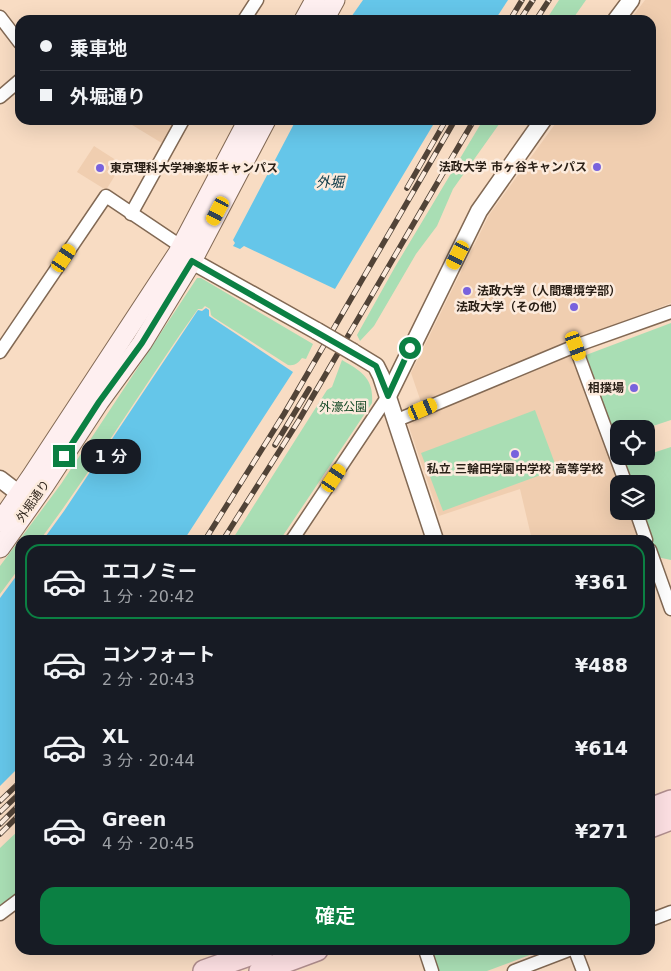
<!DOCTYPE html>
<html lang="ja">
<meta charset="utf-8">
<style>
body{margin:0;font-family:"DejaVu Sans","Noto Sans JP",sans-serif;background:#20242c;color:#f1f3f6;height:100vh;display:flex;flex-direction:column;font-size:19px;white-space:nowrap}
*{box-sizing:border-box;margin:0}
p{font-size:16px;color:#9ea1a6}
.icon{flex:none;width:28px;height:28px;fill:none;stroke:currentColor;stroke-width:2;stroke-linecap:round;stroke-linejoin:round}
.map{position:relative;flex:1;overflow:hidden}
.drawer{position:absolute;left:15px;top:535px;width:640px;height:420px;display:flex;flex-direction:column;background:#171b24;border-radius:15px;box-shadow:0 5px 20px #0002}
.drawer>*{flex:none}
.guide{position:absolute;left:15px;top:15px;width:641px;height:110px;border-radius:15px;box-shadow:0 5px 20px #0002;display:grid;align-content:center;height:110px;padding:0 25px;background:#171b24}
.controls{position:absolute;left:610px;top:420px;display:grid;gap:10px}
.controls a{display:grid;place-items:center;width:45px;height:45px;border-radius:10px;background:#171b24;box-shadow:0 5px 20px #0002;font-size:25px}
.end{position:absolute;width:22px;height:22px;margin:-11px;border:6px solid #0b8043;background:#fff;box-shadow:0 0 0 2px #fff}
.from{border-radius:50%}
.bubble{position:absolute;height:35px;border-radius:15px;background:#171b24;box-shadow:0 5px 20px #0002;font-size:16px;font-weight:600;line-height:35px;text-align:center}
.car{position:absolute;width:15px;height:30px;margin:-15px -8px;border-radius:6px;box-shadow:0 0 4px 1px #0007;background:linear-gradient(#f5c518 24%,#345 0 40%,#f5c518 0 76%,#345 0 86%,#f5c518 0)}
.guide b{display:flex;align-items:center;gap:18px;height:48px;font-size:19px}
.guide b+b{border-top:1px solid #363941}
.guide i{width:12px;height:12px;background:#f1f3f6}
ul{padding:9px 0 0;list-style:none}
li{display:flex;align-items:center;gap:15px;height:75px;margin:0 10px 8px;padding:0 15px;border:2px solid transparent;border-radius:15px}
li div{flex:1}
li b{display:block;font-size:19px}
li em{font-style:normal;font-weight:600}
li.on{border-color:#0b8043}
li>.icon{width:45px;height:45px;stroke-width:1.5}
.primary-button{display:flex;gap:10px;margin-top:auto;padding:10px 25px}
.primary-button a{flex:1;height:58px;border-radius:15px;background:#0b8043;color:#fff;font-size:20px;font-weight:600;line-height:58px;text-align:center}
.map>svg:first-child{display:block}
.built{fill:#f0ceb0}
.green{fill:#a9deb4}
.water{fill:#65c6e9}
.lines{fill:none;stroke-linecap:round;stroke-linejoin:round}
.minor-casing{stroke:#826954;stroke-width:15}
.tertiary-casing{stroke:#826954;stroke-width:19}
.secondary-casing{stroke:#826954;stroke-width:21}
.primary-casing{stroke:#b18e8e;stroke-width:24}
.minor{stroke:#fff;stroke-width:12}
.tertiary{stroke:#fff;stroke-width:16}
.secondary{stroke:#feeff0;stroke-width:19}
.primary{stroke:#fcdfe2;stroke-width:21}
.rail-casing{stroke:#514337;stroke-width:5.5}
.rail{stroke:#fcebdd;stroke-width:4;stroke-dasharray:11;stroke-linecap:butt}
.tertiary-bridge-casing{stroke:#826954;stroke-width:19;stroke-linecap:butt}
.tertiary-bridge{stroke:#fff;stroke-width:16}
.route{stroke:#0b8043;stroke-width:6}
.poi-dot{fill:#7862dd;stroke:#fcebdd;stroke-width:2}
.labels{text-anchor:middle;dominant-baseline:central;stroke-width:5;stroke-linejoin:round;paint-order:stroke}
.poi-label{font-size:12px;font-weight:bold;fill:#291f16;stroke:#fcebdd;text-anchor:end}
.park-label{font-size:12px;fill:#154926;stroke:#fcebdd}
.street-label{font-size:12px;fill:#291f16;stroke:#fcebdd}
.water-label{font-size:14px;font-style:italic;fill:#063543;stroke:#fcebdd}
</style>
<div class="map">
<svg width="671" height="971" viewBox="0 0 671 971">
<rect width="100%" height="100%" fill="#f8dcc3"/>
<!-- built -->
<g class="built">
<path d="M645,0h26v303l-250,99 -10,-29 78,-158 69,-95h93v-100h-21z"/>
<path d="M124,120h55l-14,25z"/>
<path d="M94,146l28,18 -16,26 -29,-18z"/>
<path d="M570,355l6,4 47,125h-4v27h14l11,29h-112l-12,-51 -81,27 -32,-95z"/>
</g>
<!-- green -->
<g class="green">
<path d="M559,0h27l-14,20h-26z"/>
<path d="M483,120h19l-49,69 -16,37 -21,28 -42,72 -14,15 -3,-6 38,-68z"/>
<path d="M197,278h4l112,66 -7,15 -4,-1c-4,5 -7,8 -14,7l-75,-48 -2,-2 -1,-6 -5,-3 -3,3h-4c-54,76 -102,156 -158,231h-20v27l-20,27v-28l61,-82z"/>
<path d="M671,323v97l-27,9h-25v8l-3,1 -30,-83z"/>
<path d="M342,360c19,11 32,18 30,43l-92,137h-48l95,-150 5,-3z"/>
<path d="M535,410l22,59 -114,42 -22,-58z"/>
<path d="M671,447v113l-14,-3 -17,-46h6v-27h-16l-8,-21z"/>
<path d="M20,829v63l-20,15v-59z"/>
<path d="M431,950h103l1,3 -48,18h-48z"/>
</g>
<!-- water -->
<g class="water">
<path d="M363,0h145l-13,20h-146z"/>
<path d="M296,120h140l-101,169 -91,-43 -4,3 -7,-3 2,-3 -2,-3z"/>
<path d="M206,308l3,2v6l84,56 -109,168h-141l21,-29 134,-201 4,1z"/>
<path d="M20,571v195l-20,20v-188z"/>
</g>
<g class="lines">
<!-- minor casing -->
<g class="minor-casing">
<g id="minor">
<path d="M0,17l20,26"/>
<path d="M244,20l13,-20"/>
<path d="M0,97l20,-17"/>
<path d="M131,214l52,-94"/>
<path d="M575,346l51,138"/>
<path d="M0,352l106,-156 76,51"/>
<path d="M395,421l180,-75 96,-34"/>
<path d="M636,511l10,29"/>
<path d="M292,540l96,-144"/>
<path d="M650,550l21,59"/>
<path d="M0,914l20,-15"/>
<path d="M650,920l21,-8"/>
<path d="M425,950l7,21"/>
<path d="M575,950l8,21"/>
<path d="M514,971l55,-21"/>
</g>
</g>
<!-- tertiary casing -->
<g class="tertiary-casing">
<g id="tertiary">
<path d="M616,20l15,-20"/>
<path d="M183,256l134,75"/>
<path d="M353,352l23,14 5,10 54,164"/>
<path d="M388,396l91,-185 64,-91"/>
<path d="M0,479l30,23"/>
</g>
</g>
<!-- secondary casing -->
<g class="secondary-casing">
<g id="secondary">
<path d="M304,20l11,-20"/>
<path d="M324,20l11,-20"/>
<path d="M0,522l31,-45 147,-224 70,-133"/>
<path d="M0,548l44,-62 55,-84 43,-59 50,-82 74,-141"/>
</g>
</g>
<!-- primary casing -->
<g class="primary-casing">
<g id="primary">
<path d="M650,809l21,-8"/>
<path d="M650,827l21,-8"/>
<path d="M204,971l59,-21"/>
<path d="M260,971l57,-21"/>
</g>
</g>
<!-- minor -->
<use href="#minor" class="minor"/>
<!-- tertiary -->
<use href="#tertiary" class="tertiary"/>
<!-- secondary -->
<use href="#secondary" class="secondary"/>
<!-- primary -->
<use href="#primary" class="primary"/>
<!-- rail casing -->
<g class="rail-casing">
<g id="rail">
<path d="M510,20l12,-20"/>
<path d="M520,20l13,-20"/>
<path d="M536,20l13,-20"/>
<path d="M407,188l39,-68"/>
<path d="M275,445l34,-56"/>
<path d="M205,540l79,-126 171,-294"/>
<path d="M223,540l76,-120 175,-300"/>
<path d="M0,801l20,-19"/>
<path d="M0,812l20,-19"/>
<path d="M0,824l20,-20"/>
<path d="M0,834l20,-20"/>
</g>
</g>
<!-- rail -->
<use href="#rail" class="rail"/>
<!-- tertiary-bridge casing -->
<g class="tertiary-bridge-casing">
<path id="tertiary-bridge" d="M317,331l36,21"/>
</g>
<!-- tertiary-bridge -->
<use href="#tertiary-bridge" class="tertiary-bridge"/>
</g>
<g class="lines">
<!-- route -->
<path class="route" d="M64,456l35,-54 43,-59 50,-82 184,105 12,30 22,-48"/>
</g>
<!-- markers -->
<g class="poi-dot">
<circle cx="597" cy="167" r="5"/>
<circle cx="100" cy="168" r="5"/>
<circle cx="467" cy="291" r="5"/>
<circle cx="574" cy="307" r="5"/>
<circle cx="634" cy="388" r="5"/>
<circle cx="515" cy="454" r="5"/>
</g>
<g class="labels">
<!-- poi labels -->
<g class="poi-label">
<text x="587" y="167">法政大学 市ヶ谷キャンパス</text>
<text x="110" y="168" text-anchor="start">東京理科大学神楽坂キャンパス</text>
<text x="477" y="291" text-anchor="start">法政大学（人間環境学部）</text>
<text x="564" y="307">法政大学（その他）</text>
<text x="624" y="388">相撲場</text>
<text x="515" y="469" text-anchor="middle">私立 三輪田学園中学校 高等学校</text>
</g>
<!-- park labels -->
<g class="park-label">
<text x="343" y="407">外濠公園</text>
</g>
<!-- street labels -->
<g class="street-label">
<text transform="translate(33 501) rotate(-55)">外堀通り</text>
</g>
<!-- water labels -->
<g class="water-label">
<text x="330" y="182">外堀</text>
</g>
</g>
</svg>
<div class="controls">
<a><svg class="icon" aria-label="locate" viewBox="0 0 24 24"><circle cx="12" cy="12" r="6"/><path d="M12 2v4M12 18v4M2 12h4M18 12h4"/></svg></a>
<a><svg class="icon" aria-label="layers" viewBox="0 0 24 24"><path d="M12 4l9 5-9 5-9-5zM3 14l9 5 9-5"/></svg></a>
</div>
<i class="end from" style="left:410px;top:348px"></i>
<i class="end" style="left:64px;top:456px"></i>
<div class="bubble" style="left:81px;top:439px;width:60px">1 分</div>
<i class="car" style="left:218px;top:211px;rotate:208deg"></i>
<i class="car" style="left:458px;top:255px;rotate:207deg"></i>
<i class="car" style="left:64px;top:258px;rotate:34deg"></i>
<i class="car" style="left:576px;top:346px;rotate:160deg"></i>
<i class="car" style="left:423px;top:409px;rotate:67deg"></i>
<i class="car" style="left:334px;top:478px;rotate:34deg"></i>
<div class="guide">
<b><i class="from"></i>乗車地</b>
<b><i></i>外堀通り</b>
</div>
<section class="drawer">
<ul>
<li class="on"><svg class="icon" aria-label="car" viewBox="0 0 24 24"><path d="M5 17H2v-5l4-1 3-4h7l3 4 3 1v5h-3M9 17h6M6 11h13"/><circle cx="7" cy="17" r="2"/><circle cx="17" cy="17" r="2"/></svg><div><b>エコノミー</b><p>1 分 · 20:42</p></div><em>¥361</em></li>
<li><svg class="icon" aria-label="car" viewBox="0 0 24 24"><path d="M5 17H2v-5l4-1 3-4h7l3 4 3 1v5h-3M9 17h6M6 11h13"/><circle cx="7" cy="17" r="2"/><circle cx="17" cy="17" r="2"/></svg><div><b>コンフォート</b><p>2 分 · 20:43</p></div><em>¥488</em></li>
<li><svg class="icon" aria-label="car" viewBox="0 0 24 24"><path d="M5 17H2v-5l4-1 3-4h7l3 4 3 1v5h-3M9 17h6M6 11h13"/><circle cx="7" cy="17" r="2"/><circle cx="17" cy="17" r="2"/></svg><div><b>XL</b><p>3 分 · 20:44</p></div><em>¥614</em></li>
<li><svg class="icon" aria-label="car" viewBox="0 0 24 24"><path d="M5 17H2v-5l4-1 3-4h7l3 4 3 1v5h-3M9 17h6M6 11h13"/><circle cx="7" cy="17" r="2"/><circle cx="17" cy="17" r="2"/></svg><div><b>Green</b><p>4 分 · 20:45</p></div><em>¥271</em></li>
</ul>
<div class="primary-button"><a>確定</a></div>
</section>
</div>
